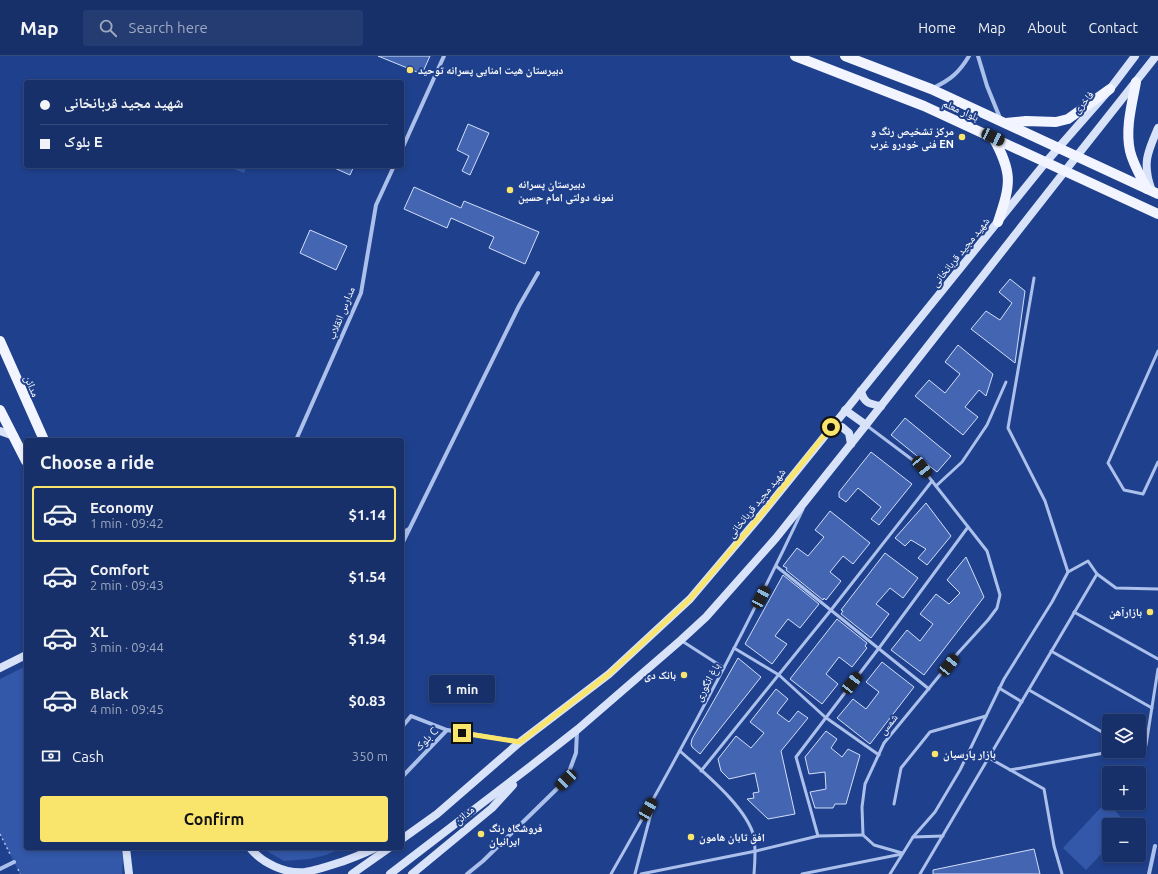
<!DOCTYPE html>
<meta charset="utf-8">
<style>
body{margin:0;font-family:Ubuntu,"Noto Naskh Arabic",sans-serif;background:#243c71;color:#f1f3f6;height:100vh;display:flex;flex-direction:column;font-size:15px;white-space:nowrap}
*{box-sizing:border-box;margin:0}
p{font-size:13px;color:#9ea9c0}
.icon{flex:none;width:22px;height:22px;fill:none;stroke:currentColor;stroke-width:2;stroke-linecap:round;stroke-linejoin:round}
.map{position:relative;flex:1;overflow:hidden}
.panel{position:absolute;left:24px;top:382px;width:380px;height:412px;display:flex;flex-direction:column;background:#173069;border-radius:4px;box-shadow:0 2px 6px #0003,0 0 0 1px #364b7d}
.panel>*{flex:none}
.top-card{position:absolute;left:24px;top:24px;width:380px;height:88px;border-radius:4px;box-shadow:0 2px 6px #0003,0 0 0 1px #364b7d;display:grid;align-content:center;height:88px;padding:0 16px;background:#173069}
.buttons{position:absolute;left:1102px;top:658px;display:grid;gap:8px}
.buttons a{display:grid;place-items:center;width:44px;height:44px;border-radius:4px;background:#173069;box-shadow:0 2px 6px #0003,0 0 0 1px #364b7d;font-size:20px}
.end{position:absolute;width:18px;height:18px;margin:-9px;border:5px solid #fae56c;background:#111;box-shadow:0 0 0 2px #111}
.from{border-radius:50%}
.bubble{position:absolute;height:28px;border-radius:4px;background:#173069;box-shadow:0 2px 6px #0003,0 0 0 1px #364b7d;font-size:13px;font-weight:700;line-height:28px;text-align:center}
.car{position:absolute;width:12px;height:24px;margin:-12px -6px;border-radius:5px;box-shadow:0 0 3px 1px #0007;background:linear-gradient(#222 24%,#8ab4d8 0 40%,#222 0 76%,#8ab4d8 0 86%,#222 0)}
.top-card b{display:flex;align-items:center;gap:14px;height:38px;font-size:15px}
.top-card b+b{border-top:1px solid #364b7d}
.top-card i{width:10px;height:10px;background:#f1f3f6}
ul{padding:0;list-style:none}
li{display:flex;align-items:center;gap:12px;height:56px;margin:0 8px 6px;padding:0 8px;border:2px solid transparent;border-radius:4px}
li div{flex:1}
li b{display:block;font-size:15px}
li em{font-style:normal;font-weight:700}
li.selected{border-color:#fae56c}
li>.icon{width:36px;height:36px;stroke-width:1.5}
h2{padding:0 16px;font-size:18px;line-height:48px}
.pay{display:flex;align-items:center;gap:10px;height:44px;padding:0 16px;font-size:15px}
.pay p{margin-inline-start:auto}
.primary-button{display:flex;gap:8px;margin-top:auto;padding:8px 16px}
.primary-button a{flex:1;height:46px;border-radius:4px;background:#fae56c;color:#111;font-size:16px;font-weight:700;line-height:46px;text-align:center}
header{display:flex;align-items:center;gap:24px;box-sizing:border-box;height:56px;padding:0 20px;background:#173069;border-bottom:1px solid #364b7d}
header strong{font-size:19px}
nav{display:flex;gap:22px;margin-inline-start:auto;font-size:14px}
.search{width:280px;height:36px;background:#243c71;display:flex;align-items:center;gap:10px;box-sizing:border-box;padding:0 14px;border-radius:4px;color:#9ea9c0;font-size:15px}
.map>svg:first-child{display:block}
.green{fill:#3358aa}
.building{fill:#4466b2;stroke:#d2def9}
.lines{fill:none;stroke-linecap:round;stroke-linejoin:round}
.path{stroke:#acc0ec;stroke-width:1.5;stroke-dasharray:2 3;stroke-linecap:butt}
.lane{stroke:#acc0ec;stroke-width:3}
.street{stroke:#acc0ec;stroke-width:4}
.secondary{stroke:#d8e2f9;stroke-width:8}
.primary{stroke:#f2f5ff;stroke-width:10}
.route{stroke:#fae56c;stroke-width:5}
.poi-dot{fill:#fae56c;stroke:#1f408c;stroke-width:1.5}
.labels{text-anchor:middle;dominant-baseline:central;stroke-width:4;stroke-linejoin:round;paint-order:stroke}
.poi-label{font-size:11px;font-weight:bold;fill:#fff;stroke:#1f408c;text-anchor:start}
.street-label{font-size:11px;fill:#fff;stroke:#1f408c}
</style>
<header>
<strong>Map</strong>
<div class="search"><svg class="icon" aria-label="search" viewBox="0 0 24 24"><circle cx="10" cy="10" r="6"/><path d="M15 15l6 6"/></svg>Search here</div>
<nav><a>Home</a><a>Map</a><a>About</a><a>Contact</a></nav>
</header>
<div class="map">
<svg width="1158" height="818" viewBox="0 0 1158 818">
<rect width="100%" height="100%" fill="#1f408c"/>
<!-- green -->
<g class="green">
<path d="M227,110h20l-3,7z"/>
<path d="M26,610v182h95l2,10 -1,16h-102l-20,-40v-155z"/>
<path d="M1106,746l23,23h-20v21l-23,24 -23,-22z"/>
<path d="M264,792h78l-16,7 -17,4 -25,2 -19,-11z"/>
</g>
<!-- building -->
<g class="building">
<path d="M378,0h52l-8,18z"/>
<path d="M468,68l21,9 -19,42 -8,-4 7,-15 -12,-6z"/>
<path d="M330,110h24l-4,9z"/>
<path d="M414,131l47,21 3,-7 75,31 -14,32 -36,-16 5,-11 -43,-19 -4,10 -43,-19z"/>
<path d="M310,174l37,16 -11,24 -36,-17z"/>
<path d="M1010,223l15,12 -10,72 -44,-34 15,-18 14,9 12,-17 -13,-11z"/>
<path d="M958,289l35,29 -7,22 -7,-6 -14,17 13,10 -15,18 -48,-39 14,-16 16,13 15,-19 -15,-12z"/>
<path d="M905,362l46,38 -14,16 -46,-37z"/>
<path d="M871,396l41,32 -33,41 -8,-6 10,-12 -23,-19 -12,14 -7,-5v-5z"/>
<path d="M926,447l25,33 -24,29 -9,-7 8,-9 -15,-9 -6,6 -10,-8z"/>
<path d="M830,455l40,32 -17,21 -10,-8 -13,16 11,9 -15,19 -2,-2 -1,2 -37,-30 1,-2 -4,-2 14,-18 11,8 16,-19 -9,-7z"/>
<path d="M885,497l33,25 -15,20 -13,-10 -14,16 13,10 -18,24 -30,-24 2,-3 -2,-1z"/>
<path d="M966,501l18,40 -60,78 -33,-25 16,-20 13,11 13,-17 -13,-10 16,-20 13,10 11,-11 -13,-13z"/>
<path d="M783,519l36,29 -19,24 -12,-9 -13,17 12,8 -15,20 -27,-20z"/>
<path d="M837,563l30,24 -2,3 2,2 -15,19 -13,-10 -13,17 12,10 -16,20 -32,-25z"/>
<path d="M738,602l23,19 -61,77 -8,-7 -1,-3 1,-5z"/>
<path d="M882,606l32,25 -44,57 -33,-26 16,-19 13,10 13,-17 -13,-10z"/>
<path d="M776,633l12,10 -11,14 12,9 9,-11 10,7 -27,33 14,63 -27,5 -21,-20 7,-1 -1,-5 6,-1 -4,-19 -26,6 -8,-8 -3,-12 18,-23 15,12 13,-15 -14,-11z"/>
<path d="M826,675l11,8 -6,9 11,9 6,-8 12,6 -14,49h-11l-2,4h-18l-5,-16 16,-3 -1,-17 -16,2 -4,-17z"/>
<path d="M1034,793l6,25h-107v-4z"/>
</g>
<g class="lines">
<!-- path -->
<g class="path">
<path d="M0,778l11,22"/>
<path d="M18,813l2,5"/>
</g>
<!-- lane -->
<g class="lane">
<path d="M1034,222l-26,150 37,73 23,71"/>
<path d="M1158,295l-50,112 16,27 19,4 15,-32"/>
<path d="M866,369l56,42 10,14 55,70 13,44 -3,13 -9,12 -30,33 -74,90 -19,41 -3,23 1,28 11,10 28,8"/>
<path d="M936,430l26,-24 25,-37 19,-43"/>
<path d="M776,510l153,123"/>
<path d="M1074,556l84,47"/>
<path d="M682,585l42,27"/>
<path d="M734,592l45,27 46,42 54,38"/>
<path d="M1051,595l101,57"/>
<path d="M999,632l23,14"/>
<path d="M1029,634l80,46"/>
<path d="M1139,689h7l12,-76"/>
<path d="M680,695c23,21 67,56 74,86 2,13 1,24 0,37"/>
<path d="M989,702l55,31 10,57 8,28"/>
<path d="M1010,714l105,-19"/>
<path d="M701,715l130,-161 101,-129"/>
<path d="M894,748l7,-36 29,-36 56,-16"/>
<path d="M818,780l-22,-79 83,-109 89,-121"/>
<path d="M913,781l30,-1"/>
<path d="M611,818c68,-119 133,-240 192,-365"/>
<path d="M635,818l19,-72"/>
<path d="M641,818l115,-23 62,-15 45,-1"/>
<path d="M802,818l100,-20"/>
<path d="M890,818l23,-37 22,-25 25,-42 44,-91 48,-77 16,-30 20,-11 9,13 19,14 42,1"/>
<path d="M920,818l177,-300"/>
</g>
<!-- street -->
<g class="street">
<path d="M978,0l9,30 13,32"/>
<path d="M933,32c17,-8 26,-15 36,-32"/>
<path d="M402,93l42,-93"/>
<path d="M296,384l65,-147 15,-88 18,-39"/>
<path d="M402,477l7,-4"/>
<path d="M402,488l117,-238 19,-33"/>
<path d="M402,671l9,-11 36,14 73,12"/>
<path d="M402,721l45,-47"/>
<path d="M0,813l14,-7"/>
<path d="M467,818l16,-13 83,-81 10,-27 1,-22"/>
<path d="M1149,818l6,-28"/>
</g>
<!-- secondary -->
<g class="secondary">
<path d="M1151,132c-9,-25 -3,-37 7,-60"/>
<path d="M861,335c3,12 8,13 20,15"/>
<path d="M845,354l21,15"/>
<path d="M831,371h11l7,6 2,11"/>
<path d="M0,375l14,5"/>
<path d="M0,612l26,-13"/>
<path d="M402,783l35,-25 83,-72 89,-68 81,-75 71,-84 285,-353 64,-73 25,-33"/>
<path d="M126,792l3,26"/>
<path d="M250,792c12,15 35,26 55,24 12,-2 24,-6 36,-10 11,-4 23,-8 34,-14"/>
<path d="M352,818l37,-26"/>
<path d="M390,818l137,-105 51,-40 103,-89 25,-23 70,-79 90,-113 199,-254 91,-115"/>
<path d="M412,818l80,-66 21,-23"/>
</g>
<!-- primary -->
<g class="primary">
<path d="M795,0l129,50 234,108"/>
<path d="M845,0l86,33 227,105"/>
<path d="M1136,26c-4,22 -11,47 -6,69 3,13 11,26 17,38"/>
<path d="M1006,67l20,-2 30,1 12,-3 42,-30"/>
<path d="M993,81c20,37 18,46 5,85"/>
<path d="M0,285l44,99"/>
<path d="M0,354l26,51"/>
</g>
</g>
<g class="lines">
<!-- route -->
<path class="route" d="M462,677l58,9 89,-68 81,-75 71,-84 70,-88"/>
</g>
<!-- markers -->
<g class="poi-dot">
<circle cx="410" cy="14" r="4"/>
<circle cx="962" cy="81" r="4"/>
<circle cx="510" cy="134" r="4"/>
<circle cx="1150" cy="556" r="4"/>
<circle cx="684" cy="619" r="4"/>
<circle cx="935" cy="698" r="4"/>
<circle cx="481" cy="778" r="4"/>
<circle cx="691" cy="781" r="4"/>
</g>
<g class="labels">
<!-- poi labels -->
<g class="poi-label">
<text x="418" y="14">دبیرستان هیت امنایی پسرانه توحید</text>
<text x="954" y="75" text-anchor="end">مرکز تشخیص رنگ و<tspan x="954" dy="13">فنی خودرو غرب EN</tspan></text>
<text x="518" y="128">دبیرستان پسرانه<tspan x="518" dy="13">نمونه دولتی امام حسین</tspan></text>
<text x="1142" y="556" text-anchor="end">بازارآهن</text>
<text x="676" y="619" text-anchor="end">بانک دی</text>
<text x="943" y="698">بازار پارسیان</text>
<text x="489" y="772">فروشگاه رنگ<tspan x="489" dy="13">ایرانیان</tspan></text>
<text x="699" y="781">افق تابان هامون</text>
</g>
<!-- street labels -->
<g class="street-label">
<text transform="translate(1083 46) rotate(-48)">فاخری</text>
<text transform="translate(961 54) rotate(24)">بلوار معلم</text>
<text transform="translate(960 196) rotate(-51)">شهید مجید قربانخانی</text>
<text transform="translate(341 257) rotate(-68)">مدارس انقلاب</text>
<text transform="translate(32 330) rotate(67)">مدائن</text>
<text transform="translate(756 447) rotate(-51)">شهید مجید قربانخانی</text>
<text transform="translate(707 626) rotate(-62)">باغ انگوری</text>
<text transform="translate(888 668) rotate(-51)">شمس</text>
<text transform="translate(426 683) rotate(-46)">بلوک C</text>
<text transform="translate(464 759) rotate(-40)">مدائن</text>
</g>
</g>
</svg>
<div class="buttons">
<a><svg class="icon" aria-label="layers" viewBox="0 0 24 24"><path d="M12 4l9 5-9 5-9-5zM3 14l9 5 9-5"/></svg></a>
<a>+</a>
<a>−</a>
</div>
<i class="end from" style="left:831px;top:371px"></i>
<i class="end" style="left:462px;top:677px"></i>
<div class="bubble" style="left:429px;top:619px;width:66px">1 min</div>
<i class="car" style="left:993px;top:81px;rotate:115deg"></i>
<i class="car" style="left:922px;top:411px;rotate:141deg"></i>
<i class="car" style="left:761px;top:541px;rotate:28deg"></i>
<i class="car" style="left:949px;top:609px;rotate:39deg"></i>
<i class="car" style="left:852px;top:627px;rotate:38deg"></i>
<i class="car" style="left:566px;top:724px;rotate:226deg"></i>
<i class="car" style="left:648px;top:753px;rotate:30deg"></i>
<div class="top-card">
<b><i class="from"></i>شهید مجید قربانخانی</b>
<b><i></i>بلوک E</b>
</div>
<section class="panel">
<h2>Choose a ride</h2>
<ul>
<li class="selected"><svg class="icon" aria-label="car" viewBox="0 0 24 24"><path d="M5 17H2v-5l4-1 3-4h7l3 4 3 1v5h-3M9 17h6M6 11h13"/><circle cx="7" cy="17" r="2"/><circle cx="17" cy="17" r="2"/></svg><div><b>Economy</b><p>1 min · 09:42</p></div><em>$1.14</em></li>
<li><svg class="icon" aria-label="car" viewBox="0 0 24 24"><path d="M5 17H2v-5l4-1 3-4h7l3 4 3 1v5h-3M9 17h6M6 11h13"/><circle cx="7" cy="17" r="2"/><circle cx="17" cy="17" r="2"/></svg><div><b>Comfort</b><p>2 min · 09:43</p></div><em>$1.54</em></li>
<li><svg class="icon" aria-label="car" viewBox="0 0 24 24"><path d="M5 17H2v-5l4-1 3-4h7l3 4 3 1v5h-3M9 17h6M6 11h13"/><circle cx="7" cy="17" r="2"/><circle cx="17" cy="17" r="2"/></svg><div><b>XL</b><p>3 min · 09:44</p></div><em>$1.94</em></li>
<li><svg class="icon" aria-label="car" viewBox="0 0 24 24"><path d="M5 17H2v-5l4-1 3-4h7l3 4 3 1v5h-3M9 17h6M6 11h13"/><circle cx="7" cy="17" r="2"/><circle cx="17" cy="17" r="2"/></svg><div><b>Black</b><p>4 min · 09:45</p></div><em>$0.83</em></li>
</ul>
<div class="pay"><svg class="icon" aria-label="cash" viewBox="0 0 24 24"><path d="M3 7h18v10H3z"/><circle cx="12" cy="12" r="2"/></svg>Cash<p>350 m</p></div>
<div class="primary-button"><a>Confirm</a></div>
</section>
</div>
